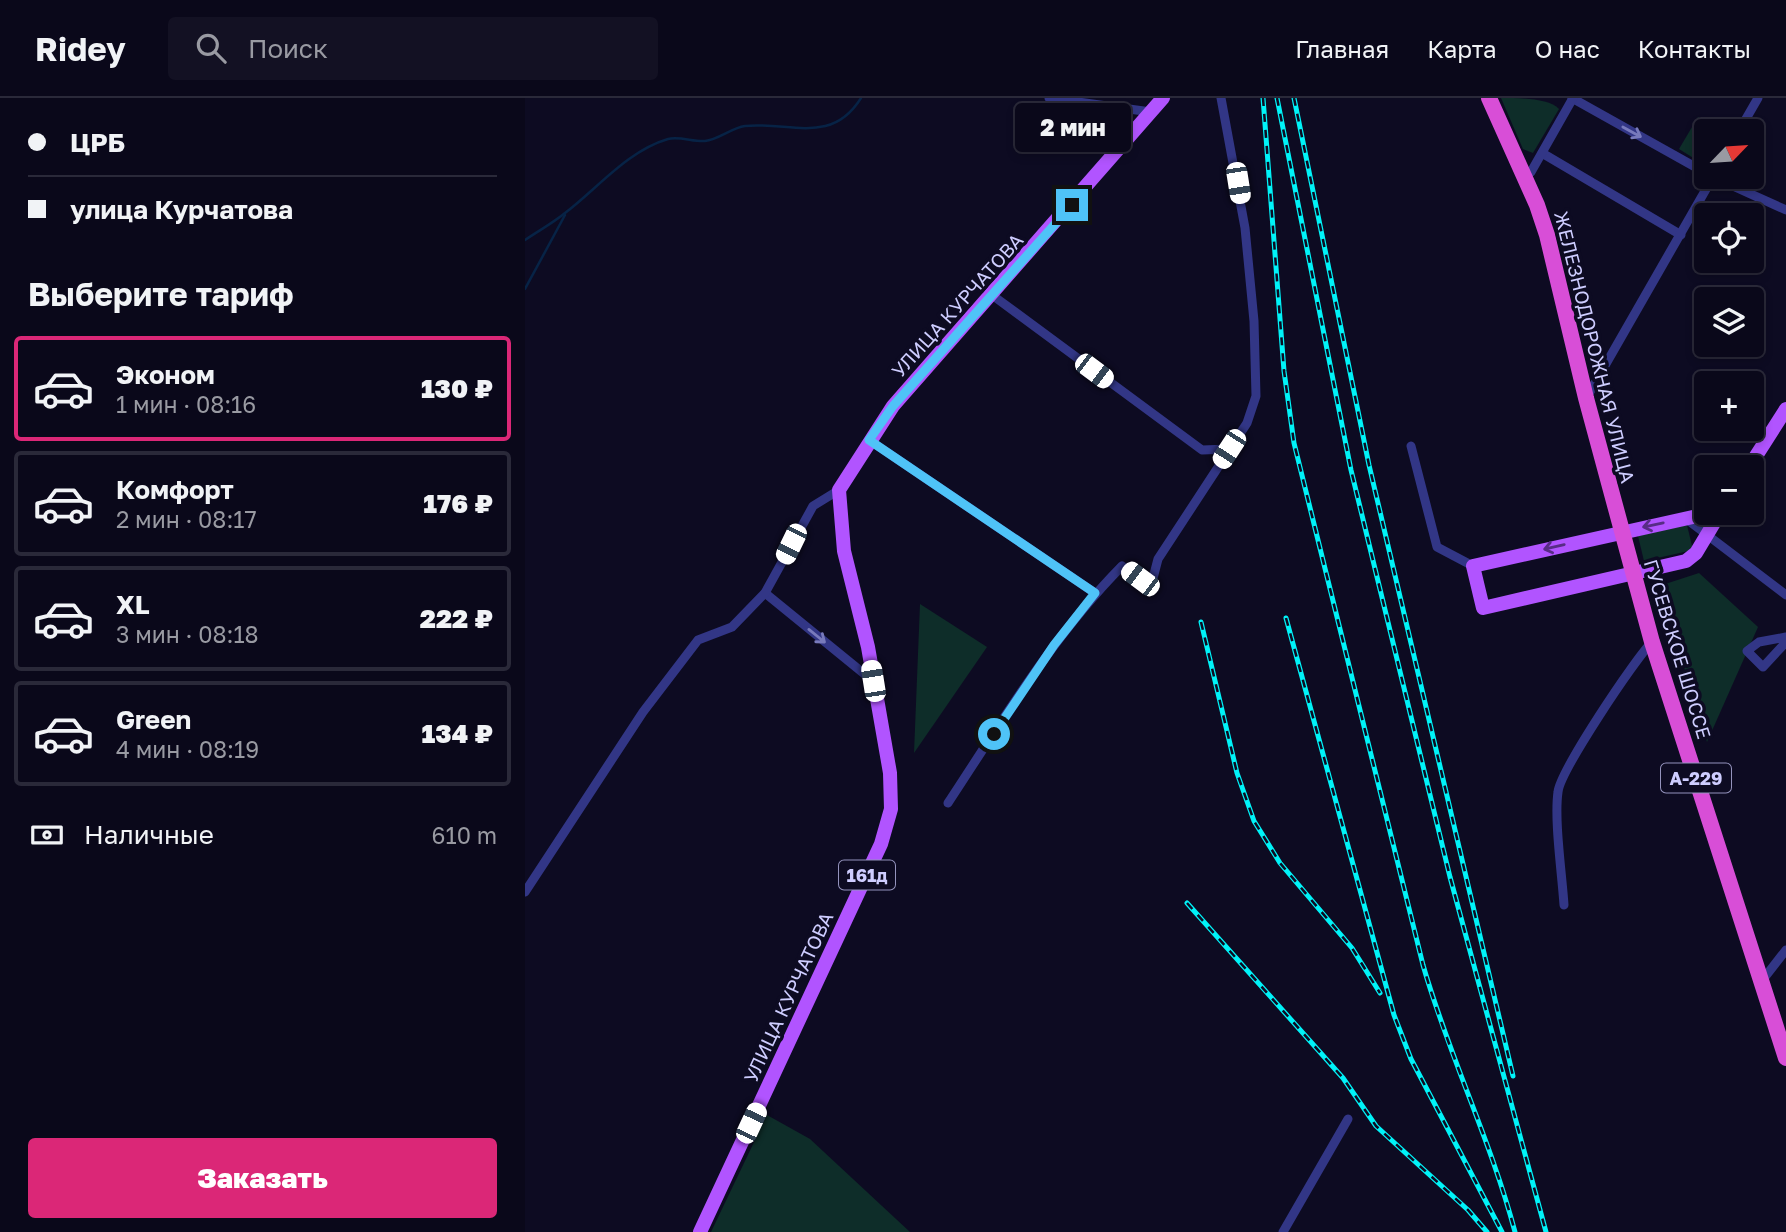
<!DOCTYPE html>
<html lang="ru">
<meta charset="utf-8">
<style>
body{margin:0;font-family:"Golos Text",sans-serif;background:#131123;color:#f1f3f6;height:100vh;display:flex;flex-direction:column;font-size:26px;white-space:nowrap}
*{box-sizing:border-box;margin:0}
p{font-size:23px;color:#999aa2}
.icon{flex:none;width:38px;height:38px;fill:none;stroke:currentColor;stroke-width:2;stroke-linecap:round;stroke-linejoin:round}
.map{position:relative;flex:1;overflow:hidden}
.side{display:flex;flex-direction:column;background:#0a081a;width:525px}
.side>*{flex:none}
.top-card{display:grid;align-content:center;height:154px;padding:0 28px;background:#0a081a}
.needle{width:46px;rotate:65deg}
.fabs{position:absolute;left:1169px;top:21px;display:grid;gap:14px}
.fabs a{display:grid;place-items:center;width:70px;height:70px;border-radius:7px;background:#0a081a;box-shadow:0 4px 10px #0003,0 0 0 2px #2a2939;font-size:35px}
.end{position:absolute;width:32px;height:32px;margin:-16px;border:9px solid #4fc3f7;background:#111;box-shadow:0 0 0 4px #111}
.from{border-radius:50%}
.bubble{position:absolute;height:49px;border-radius:7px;background:#0a081a;box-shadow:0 4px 10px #0003,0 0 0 2px #2a2939;font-size:23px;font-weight:800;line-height:49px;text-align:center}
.car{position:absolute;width:21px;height:42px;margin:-21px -10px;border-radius:9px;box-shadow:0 0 5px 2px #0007;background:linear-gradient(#fff 24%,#345 0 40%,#fff 0 76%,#345 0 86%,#fff 0)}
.top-card b{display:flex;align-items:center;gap:24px;height:66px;font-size:26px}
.top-card b+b{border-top:2px solid #2a2939}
.top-card i{width:18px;height:18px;background:#f1f3f6}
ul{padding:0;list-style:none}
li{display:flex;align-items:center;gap:21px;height:105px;margin:0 14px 10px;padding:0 14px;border:4px solid #2a2939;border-radius:7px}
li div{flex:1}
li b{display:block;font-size:26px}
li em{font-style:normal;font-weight:800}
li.active{border-color:#db2777}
li>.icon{width:63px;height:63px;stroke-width:1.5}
h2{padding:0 28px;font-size:32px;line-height:84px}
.pay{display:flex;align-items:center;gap:18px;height:77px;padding:0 28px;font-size:26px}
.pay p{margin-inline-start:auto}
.button{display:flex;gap:14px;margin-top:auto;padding:14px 28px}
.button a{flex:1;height:80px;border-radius:7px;background:#db2777;color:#fff;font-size:28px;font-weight:800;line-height:80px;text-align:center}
header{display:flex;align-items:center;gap:42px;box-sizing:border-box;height:98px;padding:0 35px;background:#0a081a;border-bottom:2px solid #2a2939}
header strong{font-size:33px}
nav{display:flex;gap:38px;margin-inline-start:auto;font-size:24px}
.search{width:490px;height:63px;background:#131123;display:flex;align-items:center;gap:18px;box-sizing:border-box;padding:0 24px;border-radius:7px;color:#999aa2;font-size:26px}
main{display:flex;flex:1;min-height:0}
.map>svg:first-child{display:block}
.green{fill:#0e2d29}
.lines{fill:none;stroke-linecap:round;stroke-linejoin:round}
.stream{stroke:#072346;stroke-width:2.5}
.minor{stroke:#323686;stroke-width:9}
.primary{stroke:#b154ff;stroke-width:14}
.trunk{stroke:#d84ed7;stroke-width:16}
.rail-casing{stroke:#00f3f8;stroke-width:5}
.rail{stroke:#0d0b22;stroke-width:2.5;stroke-dasharray:8;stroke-linecap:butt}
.oneway{stroke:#787abc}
.oneway2{stroke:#572c85}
.route{stroke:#4fc3f7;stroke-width:9}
.labels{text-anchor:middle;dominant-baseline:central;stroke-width:7;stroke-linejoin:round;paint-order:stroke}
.shield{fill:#0d0b22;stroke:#9493bd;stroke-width:2}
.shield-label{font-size:18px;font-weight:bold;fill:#cecdff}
.street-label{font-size:19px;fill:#cecdff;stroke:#0d0b22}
</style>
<header>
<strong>Ridey</strong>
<div class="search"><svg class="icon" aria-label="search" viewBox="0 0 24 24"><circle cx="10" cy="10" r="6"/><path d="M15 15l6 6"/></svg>Поиск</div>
<nav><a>Главная</a><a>Карта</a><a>О нас</a><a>Контакты</a></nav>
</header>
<main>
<section class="side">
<div class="top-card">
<b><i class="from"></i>ЦРБ</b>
<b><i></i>улица Курчатова</b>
</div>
<h2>Выберите тариф</h2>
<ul>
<li class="active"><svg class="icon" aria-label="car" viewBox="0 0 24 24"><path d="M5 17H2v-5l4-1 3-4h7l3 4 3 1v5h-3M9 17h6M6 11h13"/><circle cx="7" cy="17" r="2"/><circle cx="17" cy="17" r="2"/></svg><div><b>Эконом</b><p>1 мин · 08:16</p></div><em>130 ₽</em></li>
<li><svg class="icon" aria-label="car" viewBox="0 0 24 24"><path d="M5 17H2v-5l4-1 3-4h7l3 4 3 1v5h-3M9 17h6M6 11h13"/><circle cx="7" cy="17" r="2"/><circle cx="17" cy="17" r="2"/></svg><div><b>Комфорт</b><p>2 мин · 08:17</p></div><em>176 ₽</em></li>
<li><svg class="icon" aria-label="car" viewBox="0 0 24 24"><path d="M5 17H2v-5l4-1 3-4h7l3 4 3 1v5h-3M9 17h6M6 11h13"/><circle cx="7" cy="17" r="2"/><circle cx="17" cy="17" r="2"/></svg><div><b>XL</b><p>3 мин · 08:18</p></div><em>222 ₽</em></li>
<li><svg class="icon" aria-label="car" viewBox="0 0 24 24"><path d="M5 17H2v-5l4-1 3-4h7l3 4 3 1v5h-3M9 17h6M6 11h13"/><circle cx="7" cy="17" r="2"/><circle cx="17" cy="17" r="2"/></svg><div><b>Green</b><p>4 мин · 08:19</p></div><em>134 ₽</em></li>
</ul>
<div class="pay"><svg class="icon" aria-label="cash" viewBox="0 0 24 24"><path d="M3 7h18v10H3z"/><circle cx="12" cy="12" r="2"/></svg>Наличные<p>610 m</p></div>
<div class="button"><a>Заказать</a></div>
</section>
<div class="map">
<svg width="1261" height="1134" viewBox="0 0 1261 1134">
<rect width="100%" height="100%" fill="#0d0b22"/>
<!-- green -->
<g class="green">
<path d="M976,0c18,0 48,0 58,11l-26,44 -10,-4z"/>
<path d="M1173,19l16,9 -3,5h-5v8l-11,20 -16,-10z"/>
<path d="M1162,427l6,25 -49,11 -6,-25z"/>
<path d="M1174,475l59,54 -51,115 -48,-156z"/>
<path d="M395,506l67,43 -73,106z"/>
<path d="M242,1017l43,24 100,93h-199z"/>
</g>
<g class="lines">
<!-- stream -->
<g class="stream">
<path d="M0,142c13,-9 28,-17 40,-27 32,-24 62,-62 103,-74 11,-3 26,3 37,2 13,-1 26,-13 40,-15 44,-5 86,20 116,-28"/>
<path d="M0,191l40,-74"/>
</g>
<!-- minor -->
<g class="minor">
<path d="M524,0l102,14"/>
<path d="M1047,0l134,75"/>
<path d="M1214,33l19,-33"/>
<path d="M1017,55l139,82"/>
<path d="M999,78l7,-4 42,-74"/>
<path d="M1188,79l73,33"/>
<path d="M467,197l210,155 27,-1"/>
<path d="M1062,299l126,-220"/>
<path d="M344,342l226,153"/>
<path d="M886,348l26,101 36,19"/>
<path d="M1160,420l101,77"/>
<path d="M240,495l108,88"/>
<path d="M1261,539l-27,5 -12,9 16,16 23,-25"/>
<path d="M423,705c54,-82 105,-167 174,-237l18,13 12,3 6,-23 89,-136 9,-27 -2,-75 -9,-93 -24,-130"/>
<path d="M0,794l118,-180 55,-72 34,-13 33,-34 48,-87 26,-16"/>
<path d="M1039,807c-2,-31 -10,-85 -6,-113 2,-21 77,-133 94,-150"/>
<path d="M1236,884l25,-32"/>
<path d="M758,1134l65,-113"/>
</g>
<!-- primary -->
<g class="primary">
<path d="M1224,369l37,-58"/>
<path d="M1186,415l-238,53 10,42 203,-47 10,-8 24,-40"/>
<path d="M175,1134l181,-388 10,-35 -1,-36 -22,-126 -24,-96 -5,-61 54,-84 270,-308"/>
</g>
<!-- trunk -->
<path class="trunk" d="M964,0l48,107 10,30 39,163 66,244 134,416"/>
<!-- rail casing -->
<g class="rail-casing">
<g id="rail">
<path d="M738,0l21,273 10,72 129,522c26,91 68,176 92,267"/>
<path d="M752,0l74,372 99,407 96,355"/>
<path d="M769,0l75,367 144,611"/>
<path d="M761,520l108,397 17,44 91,173"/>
<path d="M676,524l36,151 17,48 26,42 72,85 28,45"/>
<path d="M662,805l156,175 33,48 92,84 19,22"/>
</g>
</g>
<!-- rail -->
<use href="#rail" class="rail"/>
</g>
<!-- one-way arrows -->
<defs><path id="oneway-shaft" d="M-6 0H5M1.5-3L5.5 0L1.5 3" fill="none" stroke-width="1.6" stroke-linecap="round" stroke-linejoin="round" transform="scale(1.75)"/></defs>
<g class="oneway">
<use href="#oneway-shaft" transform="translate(1107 34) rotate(29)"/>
<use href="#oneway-shaft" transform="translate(292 538) rotate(39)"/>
</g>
<g class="oneway2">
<use href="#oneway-shaft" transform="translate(1128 427) rotate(168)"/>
<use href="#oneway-shaft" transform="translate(1029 449) rotate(167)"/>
</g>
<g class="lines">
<!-- route -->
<path class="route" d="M469,636l60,-89 41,-52 -226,-153 24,-34 179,-201"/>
</g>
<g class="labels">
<!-- shield labels -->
<g class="shield">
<rect x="1136" y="665.5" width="70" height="29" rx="5"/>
<rect x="314" y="762.5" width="56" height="29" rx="5"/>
</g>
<g class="shield-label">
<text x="1171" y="680">А-229</text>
<text x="342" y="777">161д</text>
</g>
<!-- street labels -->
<g class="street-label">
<text transform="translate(432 207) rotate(-48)">УЛИЦА КУРЧАТОВА</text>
<text transform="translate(1070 249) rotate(76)">ЖЕЛЕЗНОДОРОЖНАЯ УЛИЦА</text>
<text transform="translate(1153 551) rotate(73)">ГУСЕВСКОЕ ШОССЕ</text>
<text transform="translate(263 899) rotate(-65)">УЛИЦА КУРЧАТОВА</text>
</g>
</g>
</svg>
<div class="fabs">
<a><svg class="needle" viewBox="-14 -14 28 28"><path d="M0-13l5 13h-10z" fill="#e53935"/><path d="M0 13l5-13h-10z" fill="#999aa2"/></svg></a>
<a><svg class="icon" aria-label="locate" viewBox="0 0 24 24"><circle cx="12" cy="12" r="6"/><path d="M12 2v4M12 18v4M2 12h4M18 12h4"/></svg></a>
<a><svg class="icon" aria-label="layers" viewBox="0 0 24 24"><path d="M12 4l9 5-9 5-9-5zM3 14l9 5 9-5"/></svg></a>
<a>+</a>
<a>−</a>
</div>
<i class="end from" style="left:469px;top:636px"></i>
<i class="end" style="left:547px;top:107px"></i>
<div class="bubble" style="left:490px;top:5px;width:116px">2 мин</div>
<i class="car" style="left:713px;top:85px;rotate:171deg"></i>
<i class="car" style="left:569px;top:273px;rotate:127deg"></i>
<i class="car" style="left:704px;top:351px;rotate:213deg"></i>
<i class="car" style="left:266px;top:446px;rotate:206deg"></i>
<i class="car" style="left:615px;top:481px;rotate:307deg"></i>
<i class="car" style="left:348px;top:583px;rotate:351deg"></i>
<i class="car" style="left:226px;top:1025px;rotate:25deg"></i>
</div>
</main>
